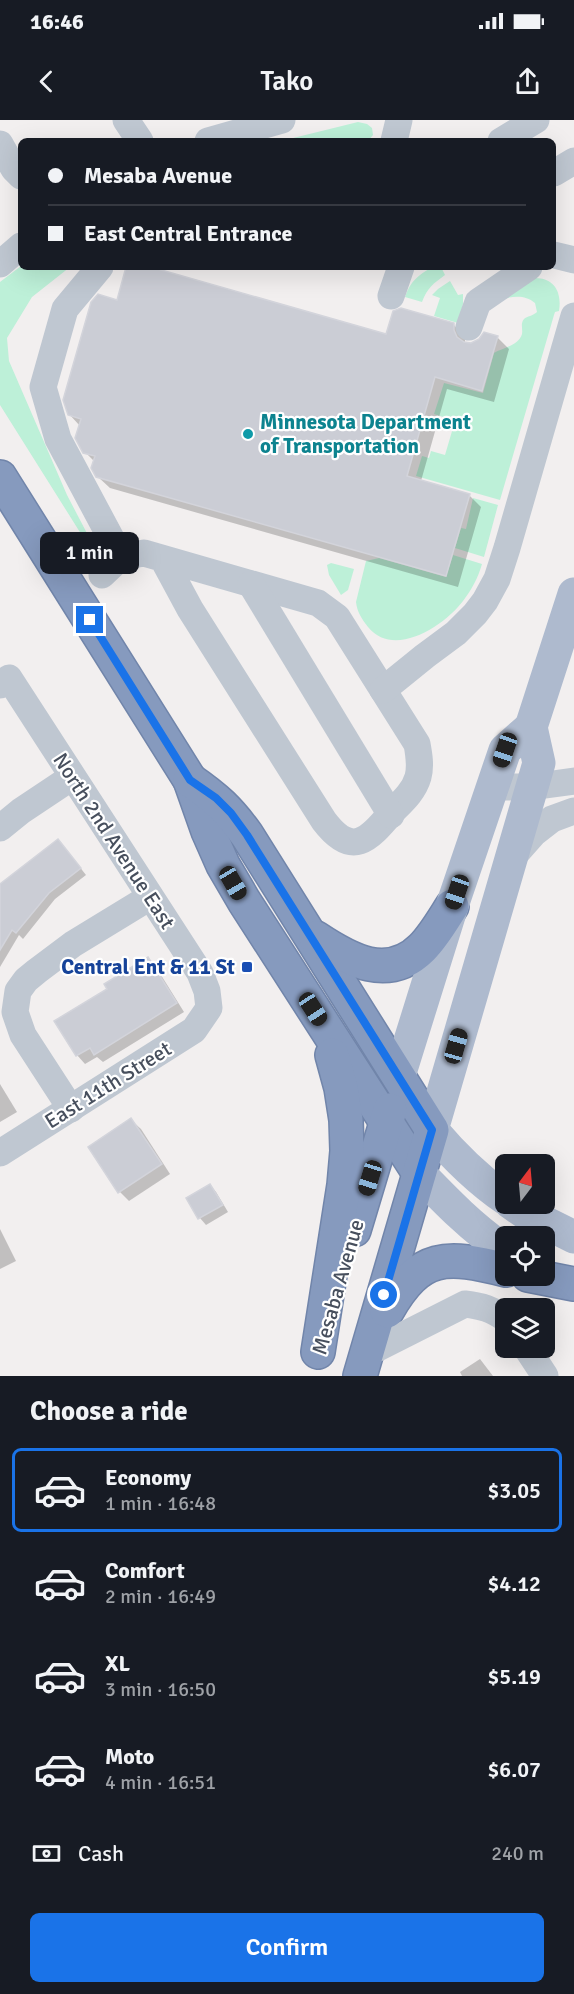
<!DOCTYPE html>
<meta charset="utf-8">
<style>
body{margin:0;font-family:Signika,sans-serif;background:#20242c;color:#f1f3f6;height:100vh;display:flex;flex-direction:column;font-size:22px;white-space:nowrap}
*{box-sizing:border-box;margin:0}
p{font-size:20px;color:#9ea1a6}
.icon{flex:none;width:33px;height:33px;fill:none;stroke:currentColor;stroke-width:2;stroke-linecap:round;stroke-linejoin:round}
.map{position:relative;height:1256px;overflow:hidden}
.panel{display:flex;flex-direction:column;background:#171b24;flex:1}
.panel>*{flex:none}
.hud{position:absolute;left:18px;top:18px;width:538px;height:132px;border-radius:9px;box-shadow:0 6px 24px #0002;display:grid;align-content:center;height:132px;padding:0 30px;background:#171b24}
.needle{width:39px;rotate:16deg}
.fabs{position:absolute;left:495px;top:1034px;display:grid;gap:12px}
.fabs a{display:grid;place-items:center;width:60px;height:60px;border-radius:9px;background:#171b24;box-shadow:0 6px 24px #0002;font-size:30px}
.end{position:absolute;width:27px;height:27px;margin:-14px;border:8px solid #1a73e8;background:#fff;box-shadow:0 0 0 3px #fff}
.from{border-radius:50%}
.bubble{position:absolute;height:42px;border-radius:9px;background:#171b24;box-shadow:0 6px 24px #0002;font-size:20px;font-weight:600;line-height:42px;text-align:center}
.car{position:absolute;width:18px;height:36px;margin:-18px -9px;border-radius:8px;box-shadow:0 0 4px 2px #0007;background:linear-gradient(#222 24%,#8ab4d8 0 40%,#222 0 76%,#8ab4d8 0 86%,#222 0)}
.hud b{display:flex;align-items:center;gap:21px;height:57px;font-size:22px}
.hud b+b{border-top:2px solid #363941}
.hud i{width:15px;height:15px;background:#f1f3f6}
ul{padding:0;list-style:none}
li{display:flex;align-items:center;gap:18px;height:84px;margin:0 12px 9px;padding:0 18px;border:3px solid transparent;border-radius:9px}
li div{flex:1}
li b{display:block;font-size:22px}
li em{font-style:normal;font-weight:600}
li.current{border-color:#1a73e8}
li>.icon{width:54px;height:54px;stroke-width:1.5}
h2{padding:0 30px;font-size:27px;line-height:72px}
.pay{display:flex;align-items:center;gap:15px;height:66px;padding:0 30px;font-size:22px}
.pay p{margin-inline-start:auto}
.cta{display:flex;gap:12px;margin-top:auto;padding:12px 30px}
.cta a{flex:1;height:69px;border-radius:9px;background:#1a73e8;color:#fff;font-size:24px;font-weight:600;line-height:69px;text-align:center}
.status{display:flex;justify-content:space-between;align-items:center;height:42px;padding:0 30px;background:#171b24;direction:ltr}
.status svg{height:16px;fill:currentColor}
header{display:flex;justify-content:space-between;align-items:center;height:78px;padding:0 30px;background:#171b24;font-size:27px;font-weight:600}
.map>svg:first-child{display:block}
.green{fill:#bdf0d8}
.shadow{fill:#0003}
.building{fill:#cbcdd5;stroke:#d3d4db;stroke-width:1.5}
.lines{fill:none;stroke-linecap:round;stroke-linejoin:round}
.highway-casing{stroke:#7185aa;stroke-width:36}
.minor{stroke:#bfc7d1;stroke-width:27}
.major{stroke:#aebace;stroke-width:33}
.highway{stroke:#869abe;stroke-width:33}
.route{stroke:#1a73e8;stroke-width:8}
.culture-dot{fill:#0f9aa8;stroke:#fff;stroke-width:2}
.transit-dot{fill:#1a4fb4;stroke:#fff;stroke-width:2}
.labels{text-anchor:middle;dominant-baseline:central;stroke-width:4.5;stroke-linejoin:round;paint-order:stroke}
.culture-label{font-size:21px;font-weight:bold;fill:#0d838f;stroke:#fff;text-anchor:start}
.street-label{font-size:21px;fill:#474f5d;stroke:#fff}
.transit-label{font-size:21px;font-weight:bold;fill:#164399;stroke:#fff;text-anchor:end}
</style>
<div class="status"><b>16:46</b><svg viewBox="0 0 49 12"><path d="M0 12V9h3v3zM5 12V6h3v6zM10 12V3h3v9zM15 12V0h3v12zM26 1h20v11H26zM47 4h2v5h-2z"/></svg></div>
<header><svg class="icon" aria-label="back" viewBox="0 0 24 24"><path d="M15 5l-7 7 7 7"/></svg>Tako<svg class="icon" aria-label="share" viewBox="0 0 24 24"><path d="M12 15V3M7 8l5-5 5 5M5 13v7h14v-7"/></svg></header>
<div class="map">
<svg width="574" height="1256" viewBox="0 0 574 1256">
<rect width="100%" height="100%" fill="#f2efef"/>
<!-- green -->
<g class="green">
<path d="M358,2l9,2 5,4 1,7 -5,6h-87z"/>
<path d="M21,146l49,1 -38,30 -25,41 2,23 58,134 24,46 -3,4 -88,-140v-123z"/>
<path d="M432,147h9l4,8c-11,8 -18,13 -23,27l-17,-5c5,-16 14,-22 27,-30z"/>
<path d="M535,158c20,0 27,15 24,33l-4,1 -1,3 -54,185 -84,-24 6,-20 7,2 2,-7 14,4 10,-34 -21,-7 10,-31 39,10 11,-40c9,-5 25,-8 28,-19 1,-6 -2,-10 2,-15 3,-3 9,-3 13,-7l-2,-9c-13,-11 -28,-5 -43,-1z"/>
<path d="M450,161l8,14 5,-1v10l-5,19 -24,-7 6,-18 -8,-3 6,-6z"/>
<path d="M473,378l25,7 -14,52 -29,-9 6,-20 5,1z"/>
<path d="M453,435l29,9c-4,14 -10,25 -19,37 -19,25 -69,58 -95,26 -6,-8 -11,-15 -12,-25l10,-41 13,-3 67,19z"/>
<path d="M331,443l23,6 -6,21 -7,5 -12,-20 -2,-10z"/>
</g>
<!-- shadow -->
<g class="shadow">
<path d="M128,147h17l242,69 66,-12 12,13v7h6l26,-7 12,12 -15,53 -47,-13 -26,92 48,14 12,12 -23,80 -348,-99 -13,-12 -2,-14 -10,-10 -5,-26 -11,-12 49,-113z"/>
<path d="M64,727l22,28 -31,24 -32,40 -4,-4 -19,32v-80z"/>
<path d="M148,839l8,8 28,45 -81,50 -6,-5 -12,7 -8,-9 -21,-34 53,-31z"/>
<path d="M0,964l17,28 -17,10z"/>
<path d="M131,1000l10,9 29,45 -41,27 -9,-9z"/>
<path d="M210,1065l6,7 12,20 -22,13 -6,-7 -12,-20z"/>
<path d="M0,1109l16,32 -16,8z"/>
<path d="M480,1239l13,17h-31l-2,-4z"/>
</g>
<!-- building -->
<g class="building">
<path d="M126,147h25l235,67 7,-23 8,-3 53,15v7l3,7 7,5 7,1 8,-4 5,-7 14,4 -16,55 -47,-14 -28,99 63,18 -24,82 -350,-99 -5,-9 4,-12 -12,-3 -8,-15 6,-19 -13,-4 -5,-15 28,-98 7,-8 19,6z"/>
<path d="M58,719l23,29 -32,25 -33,40 -4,-3 -12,20v-66z"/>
<path d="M148,837l29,46 -83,52 -4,-7 -14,8 -22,-35 53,-32 -3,-5z"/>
<path d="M131,998l31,46 -44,29 -30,-46z"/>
<path d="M210,1064l13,21 -25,14 -12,-21z"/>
</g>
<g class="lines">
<!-- highway casing -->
<g class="highway-casing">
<g id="highway">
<path d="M0,357l190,303 18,51 15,34 21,36 175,272"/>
<path d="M190,660c26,18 39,30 57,55l185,295 -72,246"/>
<path d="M316,818c33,22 72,44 106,10 12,-12 21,-28 30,-42"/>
<path d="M354,1110l36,-120"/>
<path d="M528,1155l46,9"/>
<path d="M387,1191c33,-58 59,-56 119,-41"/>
<path d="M318,1232l26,-167 3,-34 -1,-31 -5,-32 -9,-33"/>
</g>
</g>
<!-- minor -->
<g class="minor">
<path d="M126,0l14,21"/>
<path d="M208,21l74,-21"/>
<path d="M394,21l5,-21"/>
<path d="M501,21l35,-21"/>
<path d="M0,24l14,25 7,7"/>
<path d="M554,53l20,-12"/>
<path d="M554,135l20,5"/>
<path d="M0,144l21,-18"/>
<path d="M100,147l-35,42 -22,78 15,52 63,118"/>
<path d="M391,176l10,-29"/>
<path d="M469,207l9,-25 51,-35"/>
<path d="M102,455l19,-18 23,-4 174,50 19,14 80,127c2,11 4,22 1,33 -4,14 -15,24 -25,34 -24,28 -40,48 -69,10l-134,-212 -27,-50"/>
<path d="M251,464l140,231"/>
<path d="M0,565l9,-7 191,295 7,18 2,17 -15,22 -194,123"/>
<path d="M383,570l42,-34 31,-23 19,-19 10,-13 12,-22 10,-31 67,-232"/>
<path d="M493,667h38l43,-6"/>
<path d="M0,708l21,-17 51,-34"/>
<path d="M511,739l23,-26 18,-14 22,-8"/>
<path d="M71,989l-48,-74 -8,-23 3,-21 8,-11 11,-9 36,-27 77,-47"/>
<path d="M526,1227l19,29"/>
<path d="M366,1234l99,-50c17,2 27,5 41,15"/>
</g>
<!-- major -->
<g class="major">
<path d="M399,956l53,-170 53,-156 26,-23"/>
<path d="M419,1053c27,28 54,56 87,78"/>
<path d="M506,1079c-29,-20 -52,-43 -74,-69l107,-367 -8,-36 43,-133"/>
<path d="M511,1083l13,9 50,25"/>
</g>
<!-- highway -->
<use href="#highway" class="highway"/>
</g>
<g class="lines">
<!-- route -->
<path class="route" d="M90,500l100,160 26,18 15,15 16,22 185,295 -48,165"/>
</g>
<!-- markers -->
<circle class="culture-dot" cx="248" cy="314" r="6"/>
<rect class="transit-dot" x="241" y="841" width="12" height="12" rx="3"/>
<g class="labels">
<!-- culture labels -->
<g class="culture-label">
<text x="260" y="302">Minnesota Department<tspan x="260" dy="24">of Transportation</tspan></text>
</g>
<!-- street labels -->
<g class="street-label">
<text transform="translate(114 721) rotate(57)">North 2nd Avenue East</text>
<text transform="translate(108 965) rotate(-32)">East 11th Street</text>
<text transform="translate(338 1167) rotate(-74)">Mesaba Avenue</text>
</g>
<!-- transit labels -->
<g class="transit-label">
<text x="235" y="847">Central Ent &amp; 11 St</text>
</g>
</g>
</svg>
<div class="fabs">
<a><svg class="needle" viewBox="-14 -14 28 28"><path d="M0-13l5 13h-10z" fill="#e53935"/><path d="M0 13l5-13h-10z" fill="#9ea1a6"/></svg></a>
<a><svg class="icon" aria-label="locate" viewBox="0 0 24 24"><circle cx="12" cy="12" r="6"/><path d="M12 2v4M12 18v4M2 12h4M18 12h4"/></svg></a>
<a><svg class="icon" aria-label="layers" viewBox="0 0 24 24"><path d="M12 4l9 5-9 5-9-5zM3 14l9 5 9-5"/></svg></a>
</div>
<i class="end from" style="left:384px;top:1175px"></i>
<i class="end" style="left:90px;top:500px"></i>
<div class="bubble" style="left:40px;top:412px;width:99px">1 min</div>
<i class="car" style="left:505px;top:630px;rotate:199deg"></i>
<i class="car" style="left:233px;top:763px;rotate:150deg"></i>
<i class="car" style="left:457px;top:772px;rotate:199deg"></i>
<i class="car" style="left:313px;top:889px;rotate:147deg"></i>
<i class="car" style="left:456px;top:926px;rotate:16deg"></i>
<i class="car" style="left:370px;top:1058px;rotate:197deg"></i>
<div class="hud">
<b><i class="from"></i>Mesaba Avenue</b>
<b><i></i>East Central Entrance</b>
</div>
</div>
<section class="panel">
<h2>Choose a ride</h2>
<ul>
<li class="current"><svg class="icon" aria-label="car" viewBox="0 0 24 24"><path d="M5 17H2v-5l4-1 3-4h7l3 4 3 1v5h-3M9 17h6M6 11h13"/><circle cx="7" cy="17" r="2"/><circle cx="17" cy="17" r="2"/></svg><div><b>Economy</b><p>1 min · 16:48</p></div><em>$3.05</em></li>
<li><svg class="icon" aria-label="car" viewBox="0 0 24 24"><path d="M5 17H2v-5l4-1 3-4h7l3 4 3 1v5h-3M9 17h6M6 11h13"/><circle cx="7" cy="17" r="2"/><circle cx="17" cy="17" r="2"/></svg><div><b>Comfort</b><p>2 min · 16:49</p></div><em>$4.12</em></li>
<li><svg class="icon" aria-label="car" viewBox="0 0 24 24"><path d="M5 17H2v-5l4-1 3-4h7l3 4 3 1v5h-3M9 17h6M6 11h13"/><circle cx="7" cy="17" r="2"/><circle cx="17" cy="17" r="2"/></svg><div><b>XL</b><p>3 min · 16:50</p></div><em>$5.19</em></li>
<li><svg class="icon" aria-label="car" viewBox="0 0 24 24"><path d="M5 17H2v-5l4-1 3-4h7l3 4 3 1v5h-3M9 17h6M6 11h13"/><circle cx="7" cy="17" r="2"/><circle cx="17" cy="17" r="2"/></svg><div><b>Moto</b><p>4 min · 16:51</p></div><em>$6.07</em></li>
</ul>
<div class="pay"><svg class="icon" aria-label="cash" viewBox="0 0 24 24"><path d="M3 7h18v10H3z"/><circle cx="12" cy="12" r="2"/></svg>Cash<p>240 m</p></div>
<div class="cta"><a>Confirm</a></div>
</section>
